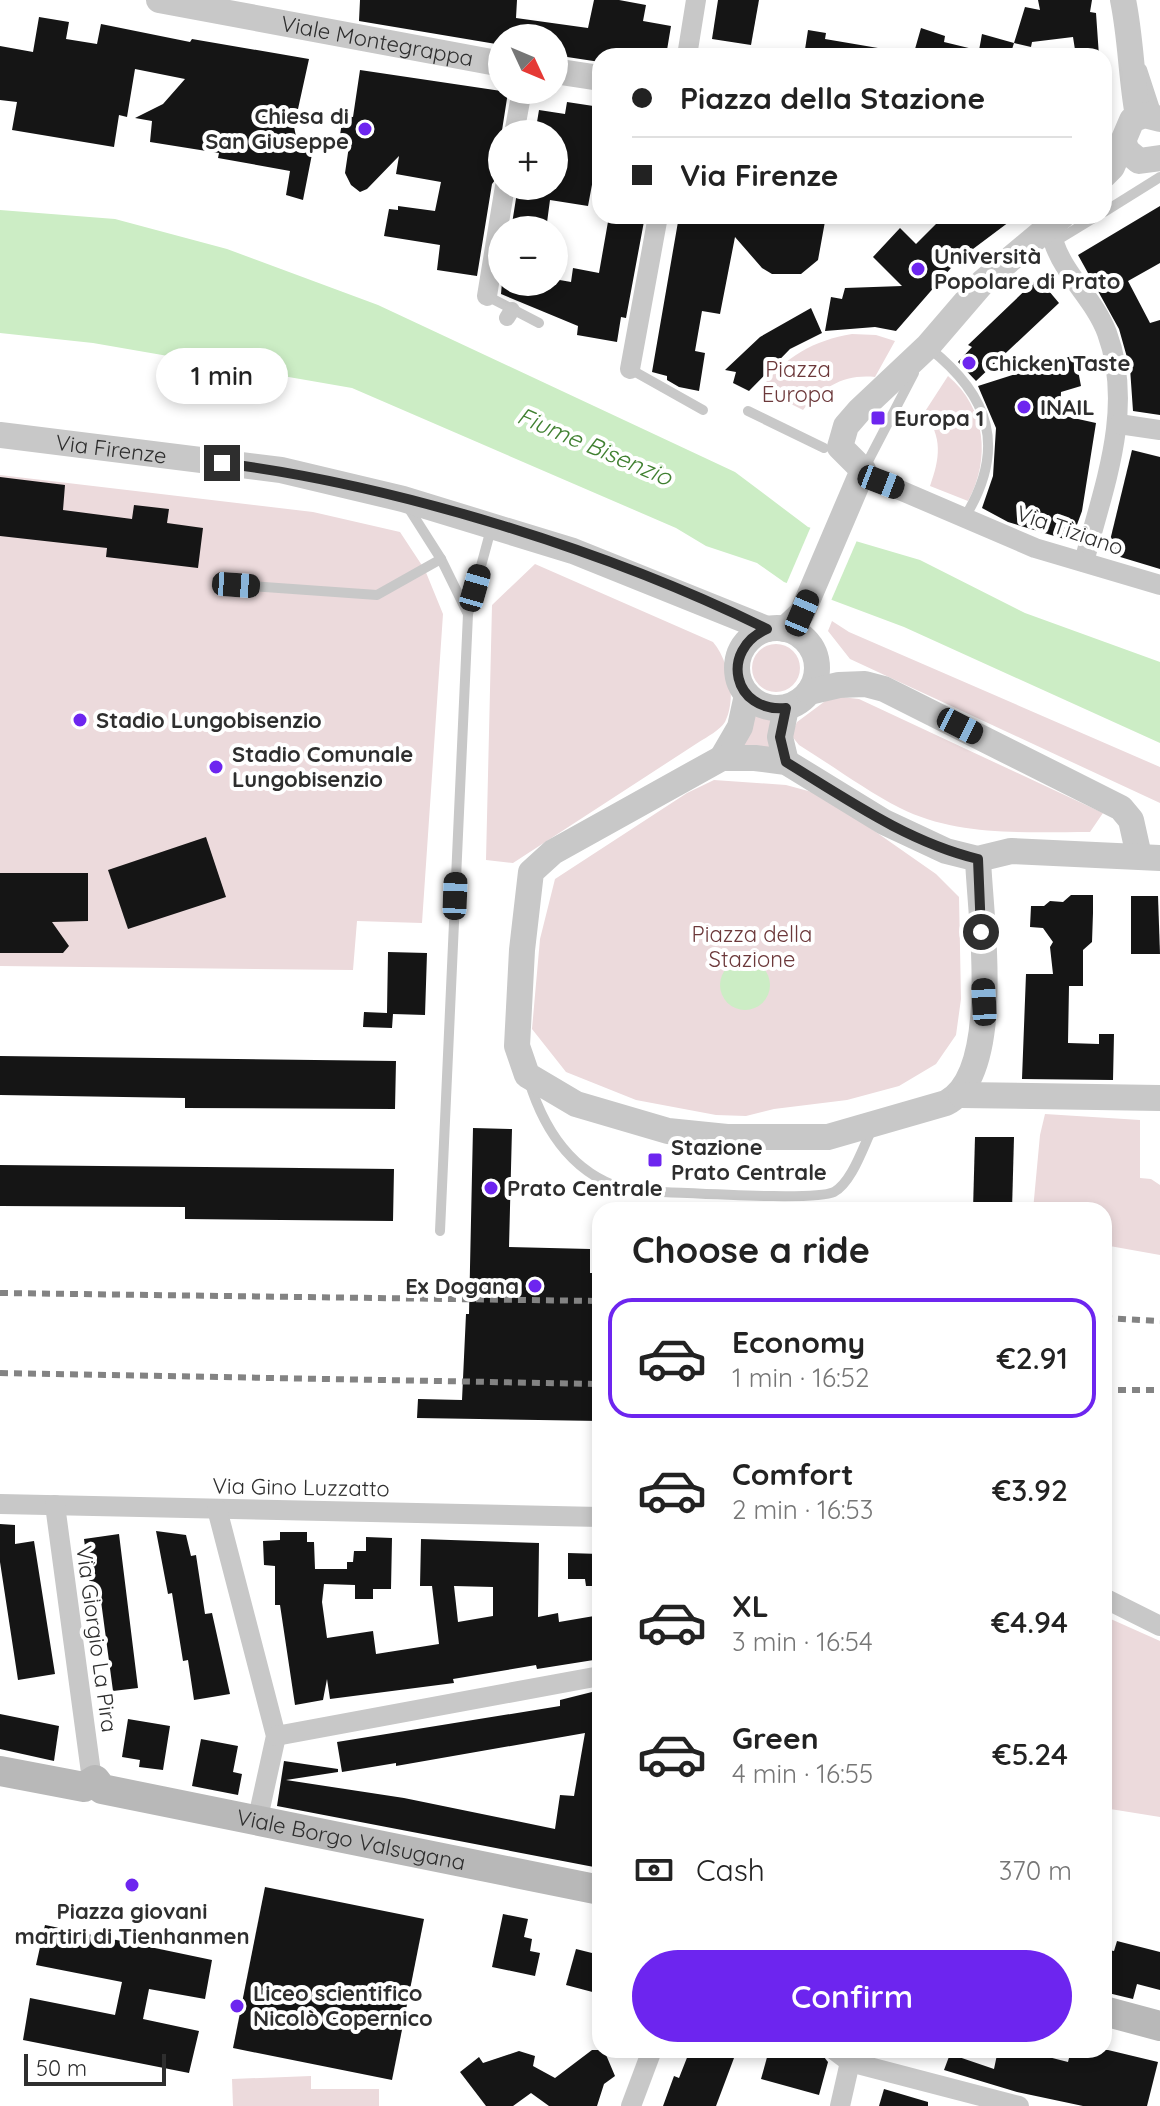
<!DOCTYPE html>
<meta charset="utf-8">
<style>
body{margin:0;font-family:Quicksand,sans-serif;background:#f6f6f6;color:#222;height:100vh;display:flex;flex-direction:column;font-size:30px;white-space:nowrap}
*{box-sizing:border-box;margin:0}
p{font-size:26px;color:#767676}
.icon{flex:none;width:44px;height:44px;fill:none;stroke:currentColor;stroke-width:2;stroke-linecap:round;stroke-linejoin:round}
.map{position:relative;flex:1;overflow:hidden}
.sheet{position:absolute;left:592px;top:1202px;width:520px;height:856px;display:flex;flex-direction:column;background:#fff;border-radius:24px;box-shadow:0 4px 12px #0003}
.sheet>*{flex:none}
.banner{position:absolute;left:592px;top:48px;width:520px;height:176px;border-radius:24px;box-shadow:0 4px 12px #0003;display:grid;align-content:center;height:176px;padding:0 40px;background:#fff}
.needle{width:52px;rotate:134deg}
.controls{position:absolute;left:488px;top:24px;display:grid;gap:16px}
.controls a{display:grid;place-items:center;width:80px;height:80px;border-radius:50%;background:#fff;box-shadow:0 4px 12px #0003;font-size:40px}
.scale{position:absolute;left:24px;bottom:20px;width:142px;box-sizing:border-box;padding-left:8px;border:4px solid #2e2e2e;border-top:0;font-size:22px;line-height:28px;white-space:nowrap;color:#2e2e2e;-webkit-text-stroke:6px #fff;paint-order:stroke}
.end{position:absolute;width:36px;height:36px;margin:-18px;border:10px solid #2e2e2e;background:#fff;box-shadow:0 0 0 4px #fff}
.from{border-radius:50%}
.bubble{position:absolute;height:56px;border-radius:28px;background:#fff;box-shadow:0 4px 12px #0003;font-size:26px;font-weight:600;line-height:56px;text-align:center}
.car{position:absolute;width:24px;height:48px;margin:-24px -12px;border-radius:10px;box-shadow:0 0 6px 2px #0007;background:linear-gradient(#222 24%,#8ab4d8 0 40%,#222 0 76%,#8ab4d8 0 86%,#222 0)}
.banner b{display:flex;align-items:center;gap:28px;height:76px;font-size:30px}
.banner b+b{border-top:2px solid #e0e0e0}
.banner i{width:20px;height:20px;background:#222}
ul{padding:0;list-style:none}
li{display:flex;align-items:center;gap:24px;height:120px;margin:0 16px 12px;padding:0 24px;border:4px solid transparent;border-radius:24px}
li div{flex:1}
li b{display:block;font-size:30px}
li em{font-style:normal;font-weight:600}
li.selected{border-color:#6d25ef}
li>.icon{width:72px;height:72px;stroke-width:1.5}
h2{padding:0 40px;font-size:36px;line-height:96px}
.pay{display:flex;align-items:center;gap:20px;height:88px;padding:0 40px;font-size:30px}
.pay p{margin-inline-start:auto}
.primary-button{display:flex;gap:16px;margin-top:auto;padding:16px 40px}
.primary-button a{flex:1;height:92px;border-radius:48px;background:#6d25ef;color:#fff;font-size:32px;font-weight:600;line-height:92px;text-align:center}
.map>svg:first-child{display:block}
.green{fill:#ecdadc}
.water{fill:#ccedc5}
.pier{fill:#fff}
.building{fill:#151515;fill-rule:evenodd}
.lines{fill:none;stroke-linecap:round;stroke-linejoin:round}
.service{stroke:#c8c8c8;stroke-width:10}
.pedestrian{stroke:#c8c8c8;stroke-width:16}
.minor{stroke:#c8c8c8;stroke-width:20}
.tertiary{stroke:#c8c8c8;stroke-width:26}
.secondary{stroke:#b8b8b8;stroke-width:30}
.rail{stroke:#838383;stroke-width:6;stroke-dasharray:8 6;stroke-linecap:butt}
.route{stroke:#2e2e2e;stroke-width:10}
.poi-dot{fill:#6d25ef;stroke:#fff;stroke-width:3}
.labels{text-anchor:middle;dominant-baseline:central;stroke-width:8;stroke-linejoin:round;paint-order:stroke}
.street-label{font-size:22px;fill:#2e2e2e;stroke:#fff}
.poi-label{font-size:22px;font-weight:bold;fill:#2e2e2e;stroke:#fff;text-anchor:start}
.park-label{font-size:22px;fill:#6c383a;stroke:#fff}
.water-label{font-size:24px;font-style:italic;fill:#408031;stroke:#fff}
</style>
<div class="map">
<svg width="1160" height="2106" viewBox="0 0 1160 2106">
<rect width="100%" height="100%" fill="#fff"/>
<!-- green -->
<g class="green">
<path d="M852,334l24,1 19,6 -20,36c-31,-3 -52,10 -72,33l-42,-21c22,-31 53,-49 91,-55z"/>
<path d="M948,376c38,32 43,83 20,125l-38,-15c10,-28 13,-49 -6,-73z"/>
<path d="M0,475l313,37 87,20 25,38 18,44 -21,309 -65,-2 -4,49 -353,-4z"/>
<path d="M535,564l178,78c16,19 24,56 12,80 -5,8 -18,15 -26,20l-186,121 -27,-3 6,-255z"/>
<path d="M832,621l17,11 311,135v36l-310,-144 -22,-28z"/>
<circle cx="776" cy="668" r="24"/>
<path d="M832,696l27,3 244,114 -13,19c-61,0 -133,5 -190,-24 -35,-18 -67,-42 -101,-63l-8,-10 6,-13z"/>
<path d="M753,710l21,9 2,39 -43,-7z"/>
<path d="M714,780l72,5 37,10 113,79 23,23 2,102 -5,36 -20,29 -37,22 -52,14 -73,9 -28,7 -30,-1 -80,-15 -70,-28 -34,-43 8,-90 15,-60 132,-86z"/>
<path d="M1045,1114l95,6v58l11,1 9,6v70l-56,-10v-35h-71l7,-75z"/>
<path d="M1104,1616l56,25v176l-56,-9z"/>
<path d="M311,2076v13h68v17h-146l-1,-27z"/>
</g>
<!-- water -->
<g class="water">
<path d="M0,210l115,9 112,30 151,56 357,167 73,55 112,33 105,53 135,49v81l-256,-116 -120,-45 -27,-19 -51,-17 -30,-18 -324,-140 -259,-45 -93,-10z"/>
<circle cx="745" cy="985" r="25"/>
</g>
<!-- pier -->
<path class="pier" d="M812,524l46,14 -28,65 -45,-16z"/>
<!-- building -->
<g class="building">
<path d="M360,0h157l-1,18 72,10 6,-28h25l27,5 -3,16 28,5 -5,30h-66v6l-46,-7v-17h-52v7l-143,-24z"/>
<path d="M718,0h41l-8,45 -39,-6z"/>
<path d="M1038,0h54l-2,12 6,1 3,43h-23l-3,-19 -41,5 -1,5 -17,-4 11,-36 15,3z"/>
<path d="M39,17l30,5 -3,17 31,5 4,-20 89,18 2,-3 117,20 -11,50 -8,-1 7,33 17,3 -11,56 -17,-5 4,-24 -72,-13 1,-5 -69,-11 2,-21 -17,-3 28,-14 22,-25 -50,-10 -8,48 -8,-2 -5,32 -102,-17 5,-28 -17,-2v-54l33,6z"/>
<path d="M921,28l24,8 -1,6 33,8v6h-64z"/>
<path d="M808,30l18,3 -1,6 53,9v8h-74z"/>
<path d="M982,34l32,9 -4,13h-32z"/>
<path d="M360,70l148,22 -10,64 4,1 -3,18 -7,9 -15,92 -40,-6 3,-25 -56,-9 5,-27 9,1v-4l37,5 6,-29 -45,-8 3,-18 -32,33 -7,3 -9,-7 -6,-12 4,-27 -9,-11 3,-19 10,1z"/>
<path d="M567,102l33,5v35l-12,64 -38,-6 -4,30h-35l7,-44h36v-52h-19l4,-24 26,4z"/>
<path d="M1160,206v57l-32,18 22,42 10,-3v95l-27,-4 -3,-43 -11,-39 -41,-74z"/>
<path d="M609,216h36l-19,102 -5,-1 -4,25 -40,-7 1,-9 -77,-32 1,-12 52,-3 17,3 2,-14 26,5z"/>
<path d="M679,216h147l-8,44 -17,14h-29l-10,-6 -27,-31 -15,77 -18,-3 -7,40 10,2 -6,38 -20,-4 -12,-7v-4l-15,-4z"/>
<path d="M954,216h63l-60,45 -61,70 -21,-4 -50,4 6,-34 11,2 3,-11 57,-2 -29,-29 27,-29 16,16 27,-27 5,4z"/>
<path d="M1038,278l21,25 -83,78 -18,-19 14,-15 -4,-2z"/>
<path d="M811,308l11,25 -32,16 -41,42 -16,-8 3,-11 -11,-2 35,-33z"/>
<path d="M1075,355l6,31 -20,6 -1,23 36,8 -14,88 -11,30 -63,-19 -26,-14 11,-32 3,-48 -18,-42z"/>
<path d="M1132,450l28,7v112l-53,-16z"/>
<path d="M0,477l65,8 -2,25 69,9 2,-14 35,4 -2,14 36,5 -5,40 -92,-11 1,-9 -107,-12z"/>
<path d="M206,837l20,60 -98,32 -20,-59z"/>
<path d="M0,873h88v48l-36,1 17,24 -6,7h-63z"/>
<path d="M1071,895h22v18l-1,29 -9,8v36h-14l-1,57 31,1v-10h15l-1,46 -91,-1 4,-105h27l-3,-27 3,-5 -10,-14 -13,-1 1,-21h13l6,-5 13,1z"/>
<path d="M1131,896h27l2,58h-29z"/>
<path d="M388,952l39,1 -2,62 -32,-1 -1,14 -29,-1 1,-15 23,1z"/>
<path d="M0,1056l396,5 -1,48 -210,-1v-10l-185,-3z"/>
<path d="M473,1128l39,1 -3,118 81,2v24h10v148l-183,-3 1,-19 44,1 4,-86h3z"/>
<path d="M975,1137h39l-2,73h-39z"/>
<path d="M0,1165l394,4 -1,52 -208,-2v-12l-185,-1z"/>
<path d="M0,1524l15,1v19l19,-3 21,133 -37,6 -18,-118z"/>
<path d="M156,1531l30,4 5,21 5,-1 9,59 7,-1 18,81 -36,6 -6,-40 -5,1 -11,-68 -4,1z"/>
<path d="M280,1532h27v10h7l1,27h32v-7h6l1,-11h12v-14l26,1 -1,51h-18v10h-18v-14l-31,-1 -2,18 5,36 46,-7 3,23 63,-10 -7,-58h-12l1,-47 118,4 -1,74 20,-4 1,9 41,-7v44l-63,10 -1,-4 -83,14 1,4 -124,16 -3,-20 -4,21 -28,5 -15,-100h-5v-39l-11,-1 -1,-24 17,-1zM454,1586l39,1v29l-35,6z"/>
<path d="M119,1534l19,154 -25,3 -12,-90 -9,1 -8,-63z"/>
<path d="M568,1553l32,1v32h-14l-1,-7h-17z"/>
<path d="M592,1692h8v154l-6,21 -317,-61 7,-45 54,8v3l-52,8 118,18 151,31 5,-34 14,1 11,-63 -189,33v-3l-54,9 -5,-30 223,-36v-6z"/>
<path d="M0,1714l59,12 -5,35 -54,-12z"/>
<path d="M128,1719l42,7 -7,44 -24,-3 1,-7 -18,-3z"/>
<path d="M201,1739l37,7 -5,26 9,2 -4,21 -46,-9z"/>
<path d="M265,1887l159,32 -32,161 -159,-32z"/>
<path d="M503,1914l25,5 -4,18 8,2 -2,12 10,2 -5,23 -43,-9z"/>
<path d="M45,1925l167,35 -7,39 -56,-10 -6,30 56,12 -10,42 -166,-33 7,-42 85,17 7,-33 -86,-17z"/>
<path d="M1117,1941l43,11v38l-23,-6 -4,15 -29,-7v-43l10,2z"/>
<path d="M576,1949l24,6v39l-34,-9z"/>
<path d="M592,2050h12l11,26 -11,8 -7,22h-48l-18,-13 -18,13h-27l-26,-34 19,-15 4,6 36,-12 16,5 -2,10 22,12z"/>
<path d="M690,2050h47l-21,56h-53l11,-30 5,2z"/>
<path d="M769,2050h27l28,7 4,5 -9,33 -58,-16z"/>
<path d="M998,2050h23l47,12 3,-12h37l50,12 -11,44h-64l-66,-14 -73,-22 6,-16 44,15z"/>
<path d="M884,2089l44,13v4h-49z"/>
</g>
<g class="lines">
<!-- service -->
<g class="service">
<path d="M1142,69l15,46"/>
<path d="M1104,212l56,-35"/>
<path d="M1051,244l46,-28"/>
<path d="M487,296l52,27"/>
<path d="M929,348c61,48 78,100 36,169"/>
<path d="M630,369l73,41"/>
<path d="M748,411l76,37"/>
<path d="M864,469l50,-96"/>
<path d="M406,504l35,55 27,55"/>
<path d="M236,585l141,10 64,-36"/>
<path d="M529,1081c16,52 47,97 103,110 34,0 181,11 202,1 18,-10 29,-45 38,-63"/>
<path d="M440,1231l28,-617 23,-85"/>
</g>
<!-- pedestrian -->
<path class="pedestrian" d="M507,318l5,-8"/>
<!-- minor -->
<g class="minor">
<path d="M687,56l9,-56"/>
<path d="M514,134l8,-44"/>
<path d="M1054,243c11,33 41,57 53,90 28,76 -4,155 -23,229"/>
<path d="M487,296l18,-110"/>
<path d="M630,369l28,-153"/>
<path d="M1119,424l41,6"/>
<path d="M863,470l18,12 154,66 125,37"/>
<path d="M0,1504l600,13"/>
<path d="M55,1505l37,275"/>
<path d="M217,1509l59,227 -19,86"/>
<path d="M1104,1598l56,28"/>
<path d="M276,1736l324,-60"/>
<path d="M834,2050l16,12 169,44"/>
<path d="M631,2106l21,-56"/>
<path d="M840,2106l10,-44"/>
</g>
<!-- tertiary -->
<g class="tertiary">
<path id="s1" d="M159,0l343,64"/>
<path d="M1123,0c8,39 8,77 15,116"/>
<path d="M554,71l46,7"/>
<path d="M1124,143l3,8 12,10 21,-3"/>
<path d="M1104,175l8,-8 20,-47 12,-5 16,4"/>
<path id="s2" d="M0,435l281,35 122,29 170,52 194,78"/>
<circle cx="777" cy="668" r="40"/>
<path d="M785,629l17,-16 61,-143 -23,-23 6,-21 13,-15 69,-65 55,-64 79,-66"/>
<path d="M809,692l30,-7 26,-1 19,5 237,119 10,12 8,36"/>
<path d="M786,708l-6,29 6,25"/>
<path d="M722,758l18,-31 7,-32"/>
<path d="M978,859c2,57 26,214 -32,244l-118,34h-101l-59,-6 -92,-27 -49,-29 -10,-29 5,-96 9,-78 22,-20 169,-94h33l31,4 98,60 62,29 32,8 33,-8 149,7"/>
<path d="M961,1095l199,3"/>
</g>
<!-- secondary -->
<g class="secondary">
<path id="s3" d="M0,1771l84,16 11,-7 7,9 498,101"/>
<path d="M1104,2011l56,15"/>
</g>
<!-- rail -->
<g class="rail">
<path d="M0,1293l600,8"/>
<path d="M1104,1318l56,3"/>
<path d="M0,1373l600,11"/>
<path d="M1104,1390h56"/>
</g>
</g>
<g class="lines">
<!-- route -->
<path class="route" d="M222,463c174,22 387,88 545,166 -48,21 -34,84 19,79l-6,29 6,25c62,38 122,80 192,97l3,73"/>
</g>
<!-- markers -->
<g class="poi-dot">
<circle cx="365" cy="129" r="8"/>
<circle cx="918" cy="269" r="8"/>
<circle cx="969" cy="363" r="8"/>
<circle cx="1024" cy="407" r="8"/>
<rect x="870" y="410" width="16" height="16" rx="4"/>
<circle cx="80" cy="720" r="8"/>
<circle cx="216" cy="767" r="8"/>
<rect x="647" y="1152" width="16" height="16" rx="4"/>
<circle cx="491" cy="1188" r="8"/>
<circle cx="535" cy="1286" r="8"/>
<circle cx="132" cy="1885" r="8"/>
<circle cx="237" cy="2006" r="8"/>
</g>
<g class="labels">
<!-- street labels -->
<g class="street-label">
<text stroke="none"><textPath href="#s1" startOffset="222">Viale Montegrappa</textPath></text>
<text stroke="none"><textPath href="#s2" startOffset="112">Via Firenze</textPath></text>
<text transform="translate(1070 530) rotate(19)">Via Tiziano</text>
<text transform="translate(301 1487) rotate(1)">Via Gino Luzzatto</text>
<text transform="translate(97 1639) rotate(82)">Via Giorgio La Pira</text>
<text stroke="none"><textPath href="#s3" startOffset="364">Viale Borgo Valsugana</textPath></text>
</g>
<!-- poi labels -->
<g class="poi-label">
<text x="349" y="116" text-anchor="end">Chiesa di<tspan x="349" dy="25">San Giuseppe</tspan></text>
<text x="934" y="256">Università<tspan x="934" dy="25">Popolare di Prato</tspan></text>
<text x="985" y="363">Chicken Taste</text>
<text x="1040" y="407">INAIL</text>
<text x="894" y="418">Europa 1</text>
<text x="96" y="720">Stadio Lungobisenzio</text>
<text x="232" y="754">Stadio Comunale<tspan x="232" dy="25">Lungobisenzio</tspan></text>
<text x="671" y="1147">Stazione<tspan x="671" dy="25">Prato Centrale</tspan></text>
<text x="507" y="1188">Prato Centrale</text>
<text x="519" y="1286" text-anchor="end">Ex Dogana</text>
<text x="132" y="1911" text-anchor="middle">Piazza giovani<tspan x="132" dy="25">martiri di Tienhanmen</tspan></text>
<text x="253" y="1993">Liceo scientifico<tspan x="253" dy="25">Nicolò Copernico</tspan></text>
</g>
<!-- park labels -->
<g class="park-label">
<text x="798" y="369">Piazza<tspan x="798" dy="25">Europa</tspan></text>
<text x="752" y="934">Piazza della<tspan x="752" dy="25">Stazione</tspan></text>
</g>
<!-- water labels -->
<g class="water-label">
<text transform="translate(595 446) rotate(23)">Fiume Bisenzio</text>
</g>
</g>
</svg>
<div class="controls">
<a><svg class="needle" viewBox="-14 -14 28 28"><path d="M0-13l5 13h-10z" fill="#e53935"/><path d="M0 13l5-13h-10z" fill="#767676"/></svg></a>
<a>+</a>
<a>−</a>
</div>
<div class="scale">50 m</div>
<i class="end from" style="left:981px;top:932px"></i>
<i class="end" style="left:222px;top:463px"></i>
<div class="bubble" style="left:156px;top:348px;width:132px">1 min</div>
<i class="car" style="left:881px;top:482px;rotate:111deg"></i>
<i class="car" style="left:236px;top:585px;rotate:94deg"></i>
<i class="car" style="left:475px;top:588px;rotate:16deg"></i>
<i class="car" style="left:802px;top:613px;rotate:23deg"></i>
<i class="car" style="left:960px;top:726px;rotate:117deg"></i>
<i class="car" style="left:455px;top:896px;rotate:2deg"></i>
<i class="car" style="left:984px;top:1002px;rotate:357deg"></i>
<div class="banner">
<b><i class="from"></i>Piazza della Stazione</b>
<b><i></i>Via Firenze</b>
</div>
<section class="sheet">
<h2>Choose a ride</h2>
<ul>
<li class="selected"><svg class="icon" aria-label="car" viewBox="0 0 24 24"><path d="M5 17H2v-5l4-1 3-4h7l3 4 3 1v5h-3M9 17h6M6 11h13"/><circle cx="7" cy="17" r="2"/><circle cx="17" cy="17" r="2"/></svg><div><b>Economy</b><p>1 min · 16:52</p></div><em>€2.91</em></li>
<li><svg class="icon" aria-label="car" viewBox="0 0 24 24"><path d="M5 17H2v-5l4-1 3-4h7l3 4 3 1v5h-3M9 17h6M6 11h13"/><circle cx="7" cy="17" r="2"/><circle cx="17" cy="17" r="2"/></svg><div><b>Comfort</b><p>2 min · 16:53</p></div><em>€3.92</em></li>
<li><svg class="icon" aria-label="car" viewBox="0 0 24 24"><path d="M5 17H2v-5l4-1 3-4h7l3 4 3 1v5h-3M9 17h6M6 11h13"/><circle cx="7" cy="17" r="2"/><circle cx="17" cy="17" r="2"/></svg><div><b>XL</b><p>3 min · 16:54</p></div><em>€4.94</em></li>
<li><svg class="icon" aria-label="car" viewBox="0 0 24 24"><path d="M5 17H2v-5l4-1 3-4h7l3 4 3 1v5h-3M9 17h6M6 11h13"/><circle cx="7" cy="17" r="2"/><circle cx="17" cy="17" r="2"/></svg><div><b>Green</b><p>4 min · 16:55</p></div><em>€5.24</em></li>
</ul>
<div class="pay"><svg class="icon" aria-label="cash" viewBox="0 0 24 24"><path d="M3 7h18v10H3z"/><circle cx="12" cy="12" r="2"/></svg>Cash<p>370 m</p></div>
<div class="primary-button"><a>Confirm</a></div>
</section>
</div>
